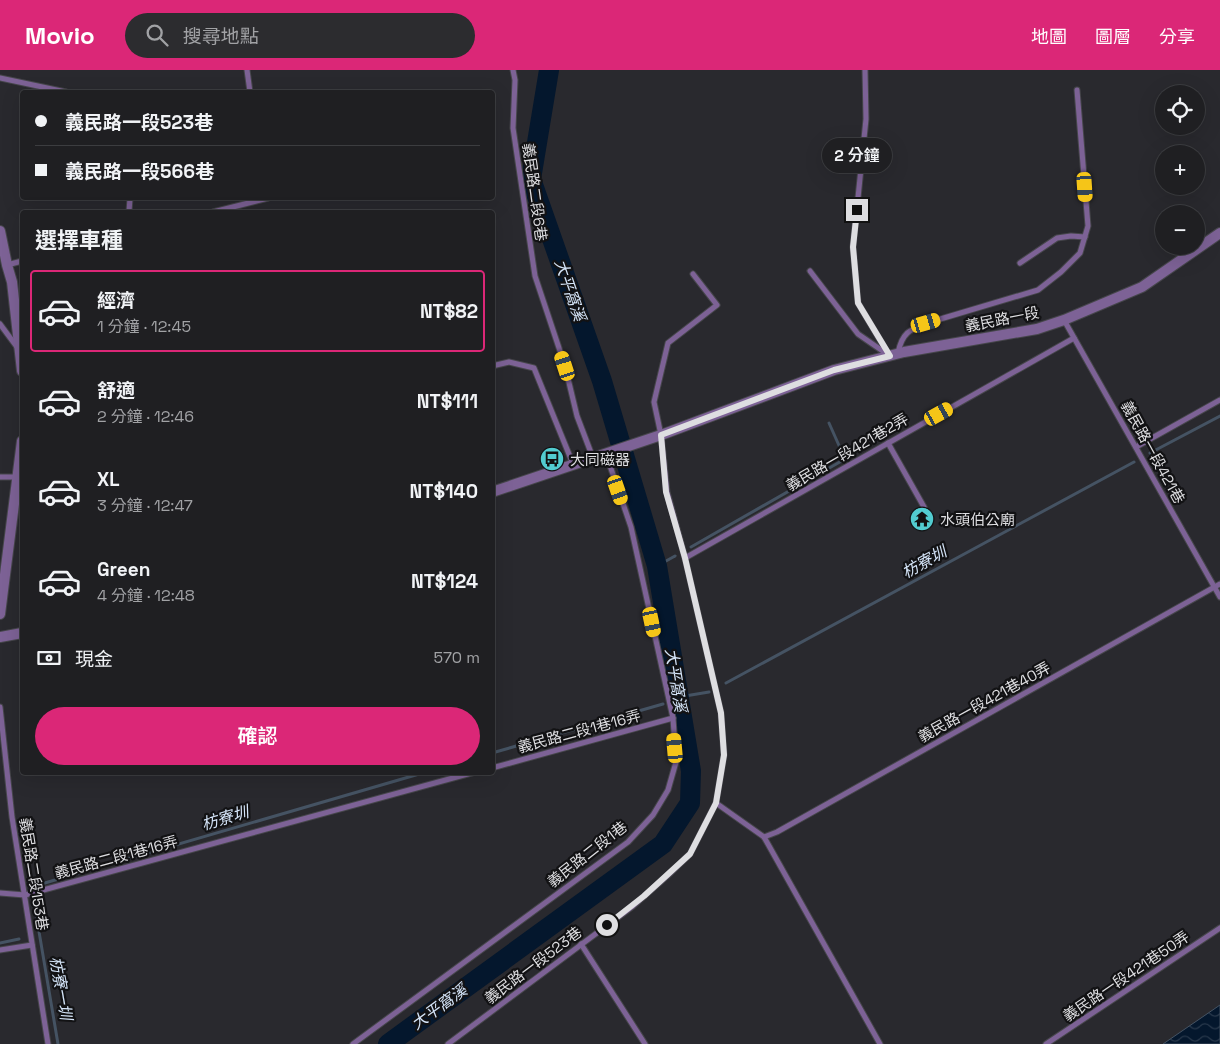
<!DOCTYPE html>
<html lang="zh-TW">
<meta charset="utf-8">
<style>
body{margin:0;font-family:"Space Grotesk","Noto Sans TC",sans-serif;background:#2c2c2f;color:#f1f3f6;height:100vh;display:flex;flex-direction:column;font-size:19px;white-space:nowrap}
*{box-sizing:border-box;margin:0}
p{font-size:16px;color:#a1a2a5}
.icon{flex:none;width:28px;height:28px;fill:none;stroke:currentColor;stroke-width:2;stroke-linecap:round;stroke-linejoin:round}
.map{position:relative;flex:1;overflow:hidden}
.drawer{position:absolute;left:20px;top:140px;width:475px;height:565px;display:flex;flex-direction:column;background:#1f1f22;border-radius:5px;box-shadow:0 5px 20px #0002,0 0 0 1px #3c3d40}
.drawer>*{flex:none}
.top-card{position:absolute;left:20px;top:20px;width:475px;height:110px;border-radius:5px;box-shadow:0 5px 20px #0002,0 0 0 1px #3c3d40;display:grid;align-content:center;height:110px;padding:0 15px;background:#1f1f22}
.tools{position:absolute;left:1155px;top:15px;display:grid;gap:10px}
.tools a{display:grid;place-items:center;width:50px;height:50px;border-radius:50%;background:#1f1f22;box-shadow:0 5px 20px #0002,0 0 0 1px #3c3d40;font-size:25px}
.end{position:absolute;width:22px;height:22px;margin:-11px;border:6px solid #dedee1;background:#111;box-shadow:0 0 0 2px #111}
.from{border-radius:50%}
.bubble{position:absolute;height:35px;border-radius:18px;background:#1f1f22;box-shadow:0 5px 20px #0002,0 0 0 1px #3c3d40;font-size:16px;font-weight:600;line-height:35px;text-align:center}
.car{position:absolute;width:15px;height:30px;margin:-15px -8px;border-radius:6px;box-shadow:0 0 4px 1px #0007;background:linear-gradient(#f5c518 24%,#345 0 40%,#f5c518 0 76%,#345 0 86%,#f5c518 0)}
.top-card b{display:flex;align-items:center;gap:18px;height:48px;font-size:19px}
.top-card b+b{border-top:1px solid #3c3d40}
.top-card i{width:12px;height:12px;background:#f1f3f6}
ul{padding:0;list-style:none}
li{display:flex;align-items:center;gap:15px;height:82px;margin:0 10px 8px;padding:0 5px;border:2px solid transparent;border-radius:5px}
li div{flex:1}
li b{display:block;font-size:19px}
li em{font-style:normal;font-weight:600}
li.current{border-color:#db2777}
li>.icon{width:45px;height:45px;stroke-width:1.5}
h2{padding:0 15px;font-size:22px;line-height:60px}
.pay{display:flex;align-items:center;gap:12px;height:55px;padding:0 15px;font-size:19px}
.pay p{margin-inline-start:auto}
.button{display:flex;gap:10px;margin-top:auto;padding:10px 15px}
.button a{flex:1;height:58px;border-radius:30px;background:#db2777;color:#fff;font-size:20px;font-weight:600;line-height:58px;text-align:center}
header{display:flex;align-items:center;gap:30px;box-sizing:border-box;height:70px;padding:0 25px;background:#db2777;color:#fff}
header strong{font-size:24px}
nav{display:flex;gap:28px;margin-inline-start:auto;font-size:18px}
.search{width:350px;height:45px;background:#2c2c2f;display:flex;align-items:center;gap:12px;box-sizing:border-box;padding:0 18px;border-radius:28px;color:#a1a2a5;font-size:19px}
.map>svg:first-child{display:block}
.water{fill:url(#water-waves);stroke:#455363}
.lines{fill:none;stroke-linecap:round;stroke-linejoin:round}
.stream{stroke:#455363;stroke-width:3}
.river{stroke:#04172d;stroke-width:20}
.building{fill:url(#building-hatch);stroke:#77797e}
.service-casing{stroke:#46464b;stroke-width:7}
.tertiary-casing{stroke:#46464b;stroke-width:12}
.service{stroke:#7d6296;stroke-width:5}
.tertiary{stroke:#7d6296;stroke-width:10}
.route{stroke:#dedee1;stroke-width:6}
.labels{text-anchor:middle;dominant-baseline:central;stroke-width:4.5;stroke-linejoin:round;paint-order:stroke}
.street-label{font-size:15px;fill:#dedee1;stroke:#121214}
.poi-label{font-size:15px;fill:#dedee1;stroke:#121214;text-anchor:start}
.water-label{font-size:16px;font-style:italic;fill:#d5e5f9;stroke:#121214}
</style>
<header>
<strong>Movio</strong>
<div class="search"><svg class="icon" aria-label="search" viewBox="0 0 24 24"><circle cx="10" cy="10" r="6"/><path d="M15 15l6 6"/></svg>搜尋地點</div>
<nav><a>地圖</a><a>圖層</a><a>分享</a></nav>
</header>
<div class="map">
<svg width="1220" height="974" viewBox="0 0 1220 974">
<defs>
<pattern id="water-waves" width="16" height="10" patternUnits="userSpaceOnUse" patternTransform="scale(1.25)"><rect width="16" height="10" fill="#04172d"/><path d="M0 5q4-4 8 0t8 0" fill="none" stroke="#28384b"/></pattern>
<pattern id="building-hatch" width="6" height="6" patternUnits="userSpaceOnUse" patternTransform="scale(1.25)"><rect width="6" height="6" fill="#525459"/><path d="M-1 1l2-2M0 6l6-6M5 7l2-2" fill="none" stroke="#6a6c71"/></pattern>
</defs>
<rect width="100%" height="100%" fill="#29292e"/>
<!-- water -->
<path class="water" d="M1220,935v39h-57z"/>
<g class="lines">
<!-- stream -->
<g class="stream">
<path d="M1150,383l70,-37"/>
<path d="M691,477l154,-88 -16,-36"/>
<path d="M657,496l18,-10"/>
<path d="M726,613l408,-221"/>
<path d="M679,627l30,-5"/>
<path d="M492,683l171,-49"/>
<path d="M31,817l395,-115"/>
<path d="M34,832l24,142"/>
<path d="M0,873l19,-4"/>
</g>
<!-- river -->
<path class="river" d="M388,974l275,-200 27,-41 1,-32 -34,-205 -55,-185 -71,-202 18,-109"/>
</g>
<!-- building -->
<path class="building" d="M931,442l2,9 -20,5 -2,-10z"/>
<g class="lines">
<!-- service casing -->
<g class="service-casing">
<g id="service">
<path d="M247,0l3,22"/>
<path d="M513,0l2,10 -2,48 22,148 30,90 12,50 16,42"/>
<path d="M865,0l1,49 -13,128 5,56 31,52"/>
<path d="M0,8l66,14"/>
<path d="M129,142l1,-14"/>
<path d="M213,142l55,-14"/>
<path d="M1020,193l37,-25 14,-2 14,1"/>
<path d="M7,195l15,-4"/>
<path d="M810,201l48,63 29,20"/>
<path d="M1064,250l156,277"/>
<path d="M0,254l17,23"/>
<path d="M898,283c4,-20 11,-23 29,-30l111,-33 23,-18 19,-19 8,-27 -11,-136"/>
<path d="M492,296l17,-4 25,6 39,96"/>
<path d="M888,373l36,64"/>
<path d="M1136,377l84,-47"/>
<path d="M0,407h17"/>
<path d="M685,488l389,-220"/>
<path d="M0,637l12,110 36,227"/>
<path d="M492,698l181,-50"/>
<path d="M716,733l48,34 116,207"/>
<path d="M764,767l13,-5 443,-248"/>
<path d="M0,823l25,2 450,-123"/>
<path d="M581,874l64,100"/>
<path d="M0,880l32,-5"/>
<path d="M353,974l275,-202 25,-27 15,-25 8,-28 -3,-44 -42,-191 -25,-73"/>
<path d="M448,974l185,-138 34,-30 23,-22 26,-51 8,-48 -3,-42 -36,-155 -18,-66 -6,-57 -7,-33 14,-59 49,-38 -24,-31"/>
<path d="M1046,974l174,-116"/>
</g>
</g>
<!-- tertiary casing -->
<g class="tertiary-casing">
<g id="tertiary">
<path d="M0,161l7,34 5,17 10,89"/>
<path d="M492,422l169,-57 173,-65 70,-18 133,-23 27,-9 78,-33 78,-54"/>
<path d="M0,544l22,-173"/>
<path d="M0,567l22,-4"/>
</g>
</g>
<!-- service -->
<use href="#service" class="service"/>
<!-- tertiary -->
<use href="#tertiary" class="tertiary"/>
</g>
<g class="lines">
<!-- route -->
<path class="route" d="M607,855l37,-29 46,-42 26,-51 8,-48 -3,-42 -36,-155 -19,-66 -5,-57 173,-65 56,-14 -32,-53 -5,-56 4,-37"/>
</g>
<!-- icons -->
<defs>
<g id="bus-disc" transform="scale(1.25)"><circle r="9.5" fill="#52ccd0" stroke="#121214"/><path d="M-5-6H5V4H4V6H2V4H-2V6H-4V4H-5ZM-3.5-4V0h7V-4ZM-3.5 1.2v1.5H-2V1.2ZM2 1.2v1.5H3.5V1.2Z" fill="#111"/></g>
<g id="temple-disc" transform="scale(1.25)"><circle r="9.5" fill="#52ccd0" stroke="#121214"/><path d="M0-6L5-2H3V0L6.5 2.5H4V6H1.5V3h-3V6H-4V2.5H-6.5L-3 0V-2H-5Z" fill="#111"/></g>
</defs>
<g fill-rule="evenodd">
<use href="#bus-disc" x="552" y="389"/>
<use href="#temple-disc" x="922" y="449"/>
</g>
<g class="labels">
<!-- street labels -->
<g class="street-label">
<text transform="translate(535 122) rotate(82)">義民路二段6巷</text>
<text transform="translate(1002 249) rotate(-11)">義民路一段</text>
<text transform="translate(847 382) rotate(-30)">義民路一段421巷2弄</text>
<text transform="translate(1153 382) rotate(61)">義民路一段421巷</text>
<text transform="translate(984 632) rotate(-29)">義民路一段421巷40弄</text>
<text transform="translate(579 661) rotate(-15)">義民路二段1巷16弄</text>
<text transform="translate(587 784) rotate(-38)">義民路二段1巷</text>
<text transform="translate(116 787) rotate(-15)">義民路二段1巷16弄</text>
<text transform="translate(34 804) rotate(81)">義民路二段153巷</text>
<text transform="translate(533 895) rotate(-37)">義民路一段523巷</text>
<text transform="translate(1126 906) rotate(-34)">義民路一段421巷50弄</text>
</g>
<!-- poi labels -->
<g class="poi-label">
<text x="570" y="389">大同磁器</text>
<text x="940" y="449">水頭伯公廟</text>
</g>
<!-- water labels -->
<g class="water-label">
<text transform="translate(570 220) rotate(71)">大平窩溪</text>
<text transform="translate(924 492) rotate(-29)">枋寮圳</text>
<text transform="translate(676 610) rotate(81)">大平窩溪</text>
<text transform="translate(225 748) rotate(-16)">枋寮圳</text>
<text transform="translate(61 918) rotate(80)">枋寮一圳</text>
<text transform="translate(439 937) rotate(-36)">大平窩溪</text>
</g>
</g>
</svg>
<div class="tools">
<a><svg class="icon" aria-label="locate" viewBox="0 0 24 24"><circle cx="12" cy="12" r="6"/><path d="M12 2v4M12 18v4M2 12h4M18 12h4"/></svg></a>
<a>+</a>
<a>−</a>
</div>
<i class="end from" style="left:607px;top:855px"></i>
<i class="end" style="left:857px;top:140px"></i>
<div class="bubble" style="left:822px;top:68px;width:70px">2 分鐘</div>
<i class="car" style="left:1085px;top:117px;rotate:176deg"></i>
<i class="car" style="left:926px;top:253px;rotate:74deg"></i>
<i class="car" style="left:565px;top:296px;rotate:342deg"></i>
<i class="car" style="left:939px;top:344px;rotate:61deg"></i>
<i class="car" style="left:618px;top:420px;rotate:161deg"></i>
<i class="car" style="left:652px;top:552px;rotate:168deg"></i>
<i class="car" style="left:675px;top:678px;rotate:355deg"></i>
<div class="top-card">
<b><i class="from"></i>義民路一段523巷</b>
<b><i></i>義民路一段566巷</b>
</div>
<section class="drawer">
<h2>選擇車種</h2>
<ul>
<li class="current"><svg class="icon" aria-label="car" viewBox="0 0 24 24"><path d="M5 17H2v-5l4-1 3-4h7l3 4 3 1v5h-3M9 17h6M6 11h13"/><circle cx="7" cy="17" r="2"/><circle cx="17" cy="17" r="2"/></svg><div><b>經濟</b><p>1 分鐘 · 12:45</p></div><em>NT$82</em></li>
<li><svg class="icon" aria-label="car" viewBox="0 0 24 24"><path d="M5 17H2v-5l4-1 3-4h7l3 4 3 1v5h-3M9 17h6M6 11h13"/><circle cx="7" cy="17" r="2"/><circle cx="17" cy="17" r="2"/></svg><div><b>舒適</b><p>2 分鐘 · 12:46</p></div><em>NT$111</em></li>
<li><svg class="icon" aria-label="car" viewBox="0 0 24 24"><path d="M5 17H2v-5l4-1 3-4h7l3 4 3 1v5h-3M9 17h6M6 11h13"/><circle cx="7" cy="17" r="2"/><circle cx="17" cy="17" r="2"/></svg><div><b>XL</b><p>3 分鐘 · 12:47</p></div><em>NT$140</em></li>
<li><svg class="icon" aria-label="car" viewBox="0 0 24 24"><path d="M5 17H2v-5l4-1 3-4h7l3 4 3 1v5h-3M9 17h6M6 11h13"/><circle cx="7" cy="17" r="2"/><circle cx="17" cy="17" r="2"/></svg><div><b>Green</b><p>4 分鐘 · 12:48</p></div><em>NT$124</em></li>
</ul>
<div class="pay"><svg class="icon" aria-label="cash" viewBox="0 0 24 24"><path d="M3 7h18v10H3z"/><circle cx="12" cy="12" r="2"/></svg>現金<p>570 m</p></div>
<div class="button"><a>確認</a></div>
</section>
</div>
